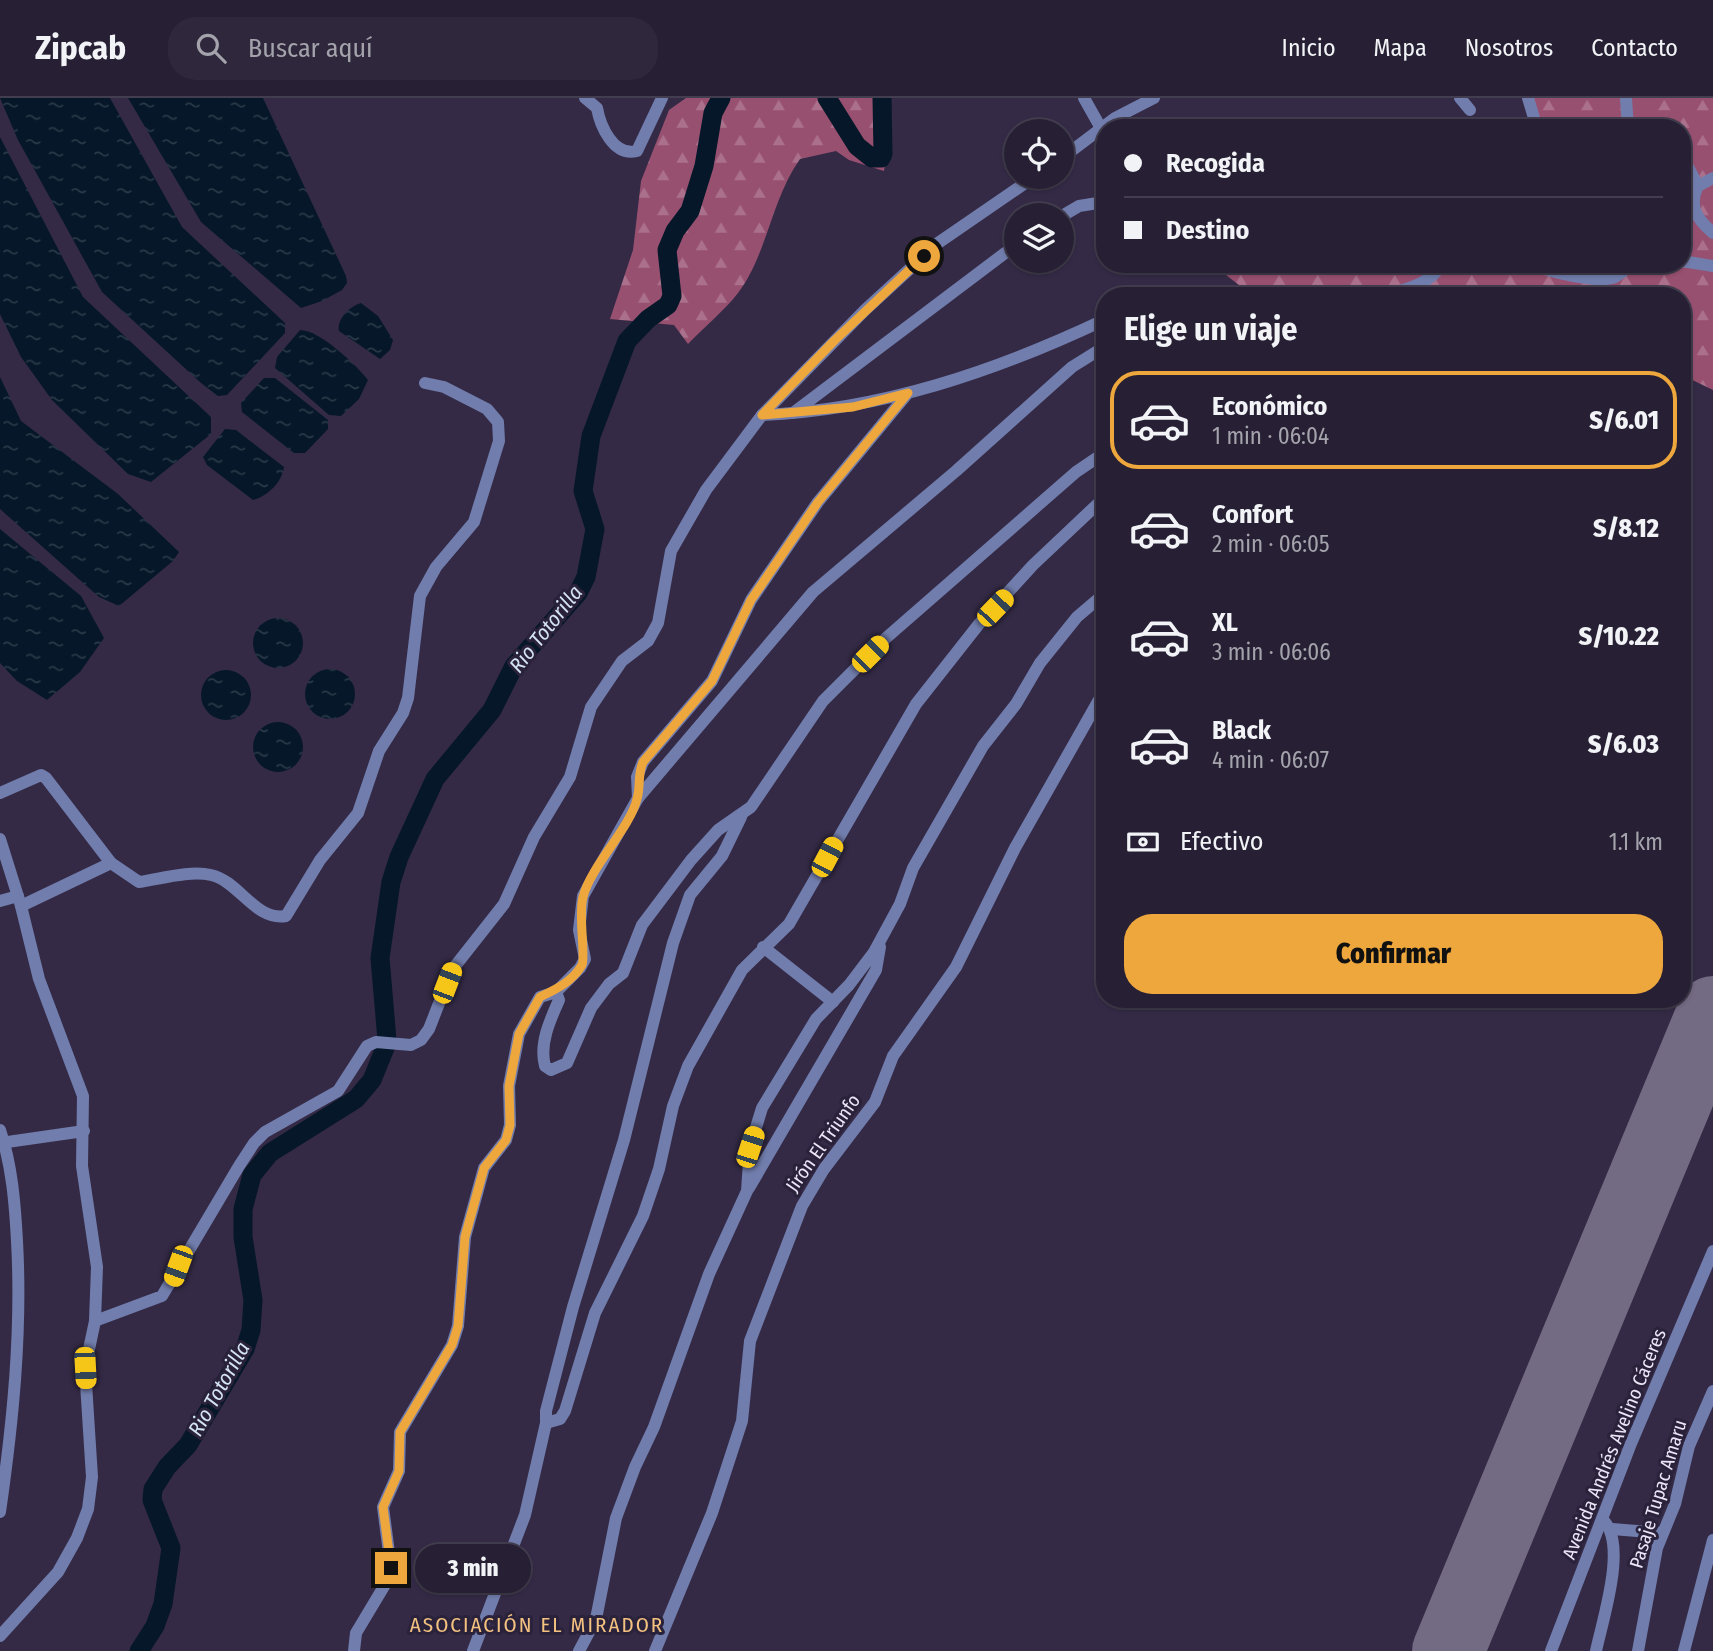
<!DOCTYPE html>
<html lang="es">
<meta charset="utf-8">
<style>
body{margin:0;font-family:"Fira Sans Condensed",sans-serif;background:#2f283c;color:#f1f3f6;height:100vh;display:flex;flex-direction:column;font-size:26px;white-space:nowrap}
*{box-sizing:border-box;margin:0}
p{font-size:23px;color:#a4a3ac}
.icon{flex:none;width:38px;height:38px;fill:none;stroke:currentColor;stroke-width:2;stroke-linecap:round;stroke-linejoin:round}
.map{position:relative;flex:1;overflow:hidden}
.side{position:absolute;left:1096px;top:189px;width:595px;height:721px;display:flex;flex-direction:column;background:#272034;border-radius:28px;box-shadow:0 2px 5px #0004,0 0 0 2px #433e4f}
.side>*{flex:none}
.hud{position:absolute;left:1096px;top:21px;width:595px;height:154px;border-radius:28px;box-shadow:0 2px 5px #0004,0 0 0 2px #433e4f;display:grid;align-content:center;height:154px;padding:0 28px;background:#272034}
.controls{position:absolute;left:1004px;top:21px;display:grid;gap:14px}
.controls a{display:grid;place-items:center;width:70px;height:70px;border-radius:50%;background:#272034;box-shadow:0 2px 5px #0004,0 0 0 2px #433e4f;font-size:35px}
.end{position:absolute;width:32px;height:32px;margin:-16px;border:9px solid #eea73d;background:#111;box-shadow:0 0 0 4px #111}
.from{border-radius:50%}
.bubble{position:absolute;height:49px;border-radius:24px;background:#272034;box-shadow:0 2px 5px #0004,0 0 0 2px #433e4f;font-size:23px;font-weight:800;line-height:49px;text-align:center}
.car{position:absolute;width:21px;height:42px;margin:-21px -10px;border-radius:9px;box-shadow:0 0 5px 2px #0007;background:linear-gradient(#f5c518 24%,#345 0 40%,#f5c518 0 76%,#345 0 86%,#f5c518 0)}
.hud b{display:flex;align-items:center;gap:24px;height:66px;font-size:26px}
.hud b+b{border-top:2px solid #433e4f}
.hud i{width:18px;height:18px;background:#f1f3f6}
ul{padding:0;list-style:none}
li{display:flex;align-items:center;gap:21px;height:98px;margin:0 14px 10px;padding:0 14px;border:4px solid transparent;border-radius:28px}
li div{flex:1}
li b{display:block;font-size:26px}
li em{font-style:normal;font-weight:800}
li.on{border-color:#eea73d}
li>.icon{width:63px;height:63px;stroke-width:1.5}
h2{padding:0 28px;font-size:32px;line-height:84px}
.pay{display:flex;align-items:center;gap:18px;height:77px;padding:0 28px;font-size:26px}
.pay p{margin-inline-start:auto}
.primary-button{display:flex;gap:14px;margin-top:auto;padding:14px 28px}
.primary-button a{flex:1;height:80px;border-radius:28px;background:#eea73d;color:#111;font-size:28px;font-weight:800;line-height:80px;text-align:center}
header{display:flex;align-items:center;gap:42px;box-sizing:border-box;height:98px;padding:0 35px;background:#272034;border-bottom:2px solid #433e4f}
header strong{font-size:33px}
nav{display:flex;gap:38px;margin-inline-start:auto;font-size:24px}
.search{width:490px;height:63px;background:#2f283c;display:flex;align-items:center;gap:18px;box-sizing:border-box;padding:0 24px;border-radius:28px;color:#a4a3ac;font-size:26px}
.map>svg:first-child{display:block}
.forest{fill:url(#forest-firs)}
.water{fill:url(#water-ripples)}
.lines{fill:none;stroke-linecap:round;stroke-linejoin:round}
.river{stroke:#051728;stroke-width:19}
.runway{stroke:#736a83;stroke-width:72}
.minor{stroke:#717dac;stroke-width:12}
.route{stroke:#eea73d;stroke-width:9}
.labels{text-anchor:middle;dominant-baseline:central;stroke-width:6;stroke-linejoin:round;paint-order:stroke}
.street-label{font-size:19px;fill:#ebe5f7;stroke:#2a213b}
.water-label{font-size:21px;font-style:italic;fill:#d4e4f3;stroke:#2a213b}
.neighbourhood-label{font-size:21px;letter-spacing:2px;fill:#f3c180;stroke:#2a213b}
</style>
<header>
<strong>Zipcab</strong>
<div class="search"><svg class="icon" aria-label="search" viewBox="0 0 24 24"><circle cx="10" cy="10" r="6"/><path d="M15 15l6 6"/></svg>Buscar aquí</div>
<nav><a>Inicio</a><a>Mapa</a><a>Nosotros</a><a>Contacto</a></nav>
</header>
<div class="map">
<svg width="1713" height="1553" viewBox="0 0 1713 1553">
<defs>
<pattern id="forest-firs" width="22" height="20" patternUnits="userSpaceOnUse" patternTransform="scale(1.75)"><rect width="22" height="20" fill="#985070"/><path d="M5 1l3.5 6h-7zM16 11l3.5 6h-7z" fill="#ab718c"/></pattern>
<pattern id="water-ripples" width="26" height="14" patternUnits="userSpaceOnUse" patternTransform="scale(1.75)"><rect width="26" height="14" fill="#051728"/><path d="M2 4q2-2 4 0t4 0M15 11q2-2 4 0t4 0" fill="none" stroke="#2a3948"/></pattern>
</defs>
<rect width="100%" height="100%" fill="#342a46"/>
<!-- forest -->
<g class="forest">
<path d="M686,0h203l1,29 -6,44 -35,-11 -13,-9 -36,8c-29,41 -33,96 -62,134 -14,18 -34,34 -50,51l-14,-19 -64,-6 23,-69 8,-69 28,-71z"/>
<path d="M1533,0h180v292l-31,-15v-79h-429l-41,-32h470v-136h-151z"/>
</g>
<!-- water -->
<g class="water">
<path d="M0,0h110l72,129 103,96v10l-58,62 -9,1 -17,-13 -99,-91 -84,-152z"/>
<path d="M128,0h135l83,178 1,7 -5,7 -20,11 -21,7 -100,-86z"/>
<path d="M0,39l83,160 128,120v17l-60,48 -23,-8 -76,-74 -31,-43 -21,-43z"/>
<path d="M361,205l17,13 15,24 -3,10 -10,9 -41,-28c-3,-11 11,-25 22,-28z"/>
<path d="M300,232c20,0 56,35 68,50l-9,19 -18,17 -12,-1 -54,-47 2,-11z"/>
<path d="M0,279l21,44 97,73 61,58 -6,9 -54,45 -20,-9 -99,-88z"/>
<path d="M264,280h11l53,42v9l-23,24h-11l-52,-41 -1,-9z"/>
<path d="M225,331l11,1 48,37c-2,15 -16,29 -31,33l-46,-35 -4,-8z"/>
<path d="M0,431l81,67 23,42 -24,34 -33,28 -30,-19 -17,-18z"/>
<circle cx="278" cy="545" r="25"/>
<circle cx="330" cy="596" r="25"/>
<circle cx="226" cy="597" r="25"/>
<circle cx="278" cy="649" r="25"/>
</g>
<g class="lines">
<!-- river -->
<g class="river">
<path d="M827,0l30,48 15,12h9l2,-4 -1,-56"/>
<path d="M387,942l-7,-82 11,-76 8,-25 36,-78 57,-69 22,-44 64,-73 8,-16 9,-48 -12,-38 8,-55 36,-95 21,-22 20,-14 4,-9 -5,-46 8,-19 15,-20 14,-45 9,-53 8,-15"/>
<path d="M139,1553l16,-25 8,-22 8,-56 -19,-48 1,-11 14,-22 21,-22 57,-96 6,-19 2,-30 -10,-63v-28l9,-34 18,-22 86,-54 16,-19 15,-37"/>
</g>
<!-- runway -->
<path class="runway" d="M1448,1553l265,-639"/>
<!-- minor -->
<g class="minor">
<path d="M585,0l12,10c3,17 16,49 40,43l25,-53"/>
<path d="M1084,0l18,32"/>
<path d="M1460,0l10,12"/>
<path d="M1528,0l9,30"/>
<path d="M1626,0l2,30"/>
<path d="M1062,60l53,-40 39,-20"/>
<path d="M1682,65h4l12,23"/>
<path d="M1713,80l-15,8c-10,21 -1,33 15,47"/>
<path d="M1062,118l17,-10 25,-4"/>
<path d="M1682,163l31,5"/>
<path d="M1532,166c16,8 67,20 83,13 6,-4 12,-9 19,-13"/>
<path d="M1382,198c22,-6 48,-11 60,-32"/>
<path d="M1104,249l-32,20 -116,104 -143,121 -175,206 -55,98 -4,34 6,29 -5,9 -24,24 3,8c-9,20 -20,44 -14,66l6,4 16,-7 24,-55 18,-24 14,-11 19,-48 49,-65 27,-30 33,-23 72,-106 63,-63 190,-166 28,-19"/>
<path d="M793,315l224,-169"/>
<path d="M762,317c120,-5 234,-44 342,-95"/>
<path d="M0,695l41,-18 5,3 65,85 28,19c21,-3 51,-12 72,-7 28,6 45,47 75,41l34,-56 38,-47 21,-62 24,-38 5,-15 12,-102 16,-29 38,-45 25,-81 -1,-19 -11,-13 -43,-22 -19,-4"/>
<path d="M638,700l-1,-21 6,-15 69,-81 39,-81 67,-98 90,-109"/>
<path d="M741,719l-19,39 -32,39 -17,48 -49,197 -51,167 -27,104v12l14,-4 5,-8 30,-98 48,-97 16,-47 14,-63 15,-40 54,-96 47,-46 127,-220 63,-80 54,-59 71,-67"/>
<path d="M0,741l21,67 18,73 44,117 -1,70 15,101 -2,54 -10,47 7,109 -4,32 -11,29 -19,34 -58,64"/>
<path d="M0,803l18,-5"/>
<path d="M21,808l90,-43"/>
<path d="M763,849l70,55"/>
<path d="M0,1032c12,35 15,74 17,111 5,91 -4,180 -17,271"/>
<path d="M0,1045l84,-12"/>
<path d="M749,1090l127,-218 4,-23"/>
<path d="M95,1223l67,-25 77,-130 15,-23 11,-11 73,-41 29,-45 9,-4 35,3 10,-5 8,-11 23,-59 52,-66 30,-67 36,-60 21,-70 31,-46 26,-20 10,-18 13,-72 35,-61 56,-75 103,-105 73,-67 96,-66"/>
<path d="M1612,1431l50,4"/>
<path d="M354,1553l2,-18 33,-55 2,-10 -8,-61 16,-36 1,-39 52,-87 6,-19 7,-89 19,-69 22,-28 4,-15 -1,-39 10,-52 21,-37 16,-5"/>
<path d="M473,1553l52,-136 21,-92"/>
<path d="M579,1553l17,-32 20,-101 19,-51 19,-40 55,-153 38,-83 3,-44 12,-39 54,-89 33,-34 25,-33 26,-48 13,-36 70,-122 33,-42 24,-41 37,-46 27,-23"/>
<path d="M655,1553l57,-138 30,-92 8,-80 52,-135 22,-37 51,-67 18,-46 63,-89 59,-119 89,-157"/>
<path d="M1551,1553l79,-205 83,-195"/>
<path d="M1596,1553c7,-33 31,-105 8,-130"/>
<path d="M1638,1553l19,-103 18,-44 14,-58 24,-55"/>
<path d="M1684,1553l29,-111"/>
</g>
</g>
<g class="lines">
<!-- route -->
<path class="route" d="M391,1470l-8,-61 16,-36 1,-39 52,-87 6,-19 7,-89 19,-69 22,-28 4,-15 -1,-39 10,-52 21,-37c16,-8 32,-15 42,-32 4,-8 -4,-50 1,-68 8,-31 47,-69 54,-98 4,-13 0,-23 6,-37l69,-81 39,-81 67,-98 90,-109 -55,14 -91,8 73,-75 89,-84"/>
</g>
<g class="labels">
<!-- street labels -->
<g class="street-label">
<text transform="translate(823 1045) rotate(-55)">Jirón El Triunfo</text>
<text transform="translate(1614 1346) rotate(-68)">Avenida Andrés Avelino Cáceres</text>
<text transform="translate(1658 1396) rotate(-73)">Pasaje Tupac Amaru</text>
</g>
<!-- water labels -->
<g class="water-label">
<text transform="translate(546 531) rotate(-52)">Rio Totorilla</text>
<text transform="translate(219 1291) rotate(-61)">Rio Totorilla</text>
</g>
<!-- neighbourhood labels -->
<g class="neighbourhood-label">
<text x="537" y="1527">ASOCIACIÓN EL MIRADOR</text>
</g>
</g>
</svg>
<div class="controls">
<a><svg class="icon" aria-label="locate" viewBox="0 0 24 24"><circle cx="12" cy="12" r="6"/><path d="M12 2v4M12 18v4M2 12h4M18 12h4"/></svg></a>
<a><svg class="icon" aria-label="layers" viewBox="0 0 24 24"><path d="M12 4l9 5-9 5-9-5zM3 14l9 5 9-5"/></svg></a>
</div>
<i class="end from" style="left:924px;top:158px"></i>
<i class="end" style="left:391px;top:1470px"></i>
<div class="bubble" style="left:415px;top:1446px;width:116px">3 min</div>
<i class="car" style="left:995px;top:510px;rotate:44deg"></i>
<i class="car" style="left:870px;top:556px;rotate:45deg"></i>
<i class="car" style="left:827px;top:759px;rotate:28deg"></i>
<i class="car" style="left:447px;top:885px;rotate:21deg"></i>
<i class="car" style="left:750px;top:1049px;rotate:18deg"></i>
<i class="car" style="left:178px;top:1168px;rotate:200deg"></i>
<i class="car" style="left:85px;top:1270px;rotate:177deg"></i>
<div class="hud">
<b><i class="from"></i>Recogida</b>
<b><i></i>Destino</b>
</div>
<section class="side">
<h2>Elige un viaje</h2>
<ul>
<li class="on"><svg class="icon" aria-label="car" viewBox="0 0 24 24"><path d="M5 17H2v-5l4-1 3-4h7l3 4 3 1v5h-3M9 17h6M6 11h13"/><circle cx="7" cy="17" r="2"/><circle cx="17" cy="17" r="2"/></svg><div><b>Económico</b><p>1 min · 06:04</p></div><em>S/6.01</em></li>
<li><svg class="icon" aria-label="car" viewBox="0 0 24 24"><path d="M5 17H2v-5l4-1 3-4h7l3 4 3 1v5h-3M9 17h6M6 11h13"/><circle cx="7" cy="17" r="2"/><circle cx="17" cy="17" r="2"/></svg><div><b>Confort</b><p>2 min · 06:05</p></div><em>S/8.12</em></li>
<li><svg class="icon" aria-label="car" viewBox="0 0 24 24"><path d="M5 17H2v-5l4-1 3-4h7l3 4 3 1v5h-3M9 17h6M6 11h13"/><circle cx="7" cy="17" r="2"/><circle cx="17" cy="17" r="2"/></svg><div><b>XL</b><p>3 min · 06:06</p></div><em>S/10.22</em></li>
<li><svg class="icon" aria-label="car" viewBox="0 0 24 24"><path d="M5 17H2v-5l4-1 3-4h7l3 4 3 1v5h-3M9 17h6M6 11h13"/><circle cx="7" cy="17" r="2"/><circle cx="17" cy="17" r="2"/></svg><div><b>Black</b><p>4 min · 06:07</p></div><em>S/6.03</em></li>
</ul>
<div class="pay"><svg class="icon" aria-label="cash" viewBox="0 0 24 24"><path d="M3 7h18v10H3z"/><circle cx="12" cy="12" r="2"/></svg>Efectivo<p>1.1 km</p></div>
<div class="primary-button"><a>Confirmar</a></div>
</section>
</div>
